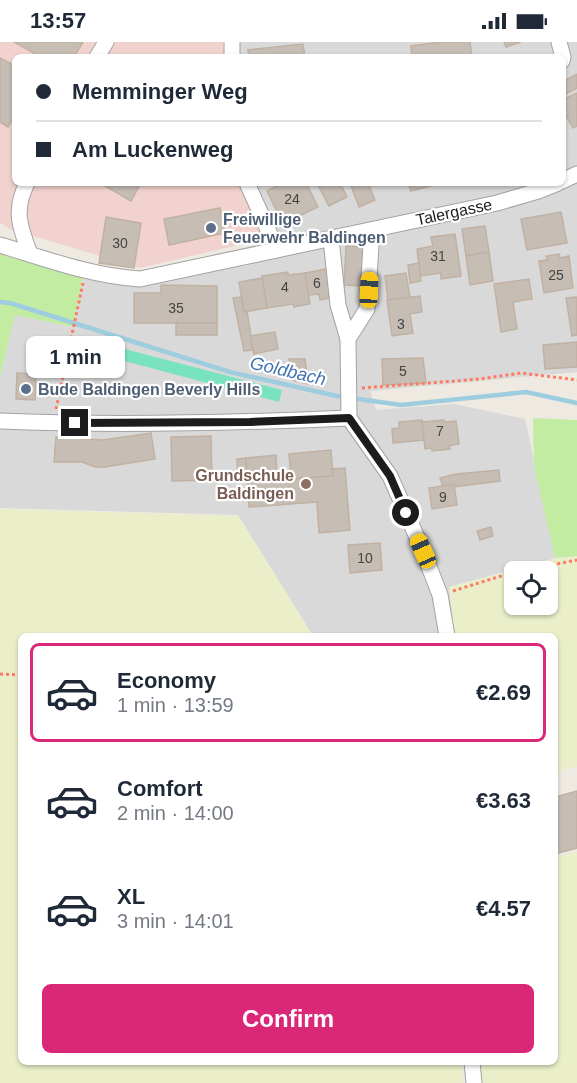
<!DOCTYPE html>
<meta charset="utf-8">
<style>
body{margin:0;font-family:Helvetica,sans-serif;background:#f2f2f3;color:#1f2937;height:100vh;display:flex;flex-direction:column;font-size:22px;white-space:nowrap}
*{box-sizing:border-box;margin:0}
p{font-size:20px;color:#747a83}
.icon{flex:none;width:33px;height:33px;fill:none;stroke:currentColor;stroke-width:2;stroke-linecap:round;stroke-linejoin:round}
.map{position:relative;flex:1;overflow:hidden}
.drawer{position:absolute;left:18px;top:591px;width:540px;height:432px;display:flex;flex-direction:column;background:#fff;border-radius:9px;box-shadow:0 2px 4px #0004}
.drawer>*{flex:none}
.banner{position:absolute;left:12px;top:12px;width:554px;height:132px;border-radius:9px;box-shadow:0 2px 4px #0004;display:grid;align-content:center;height:132px;padding:0 24px;background:#fff}
.tools{position:absolute;left:504px;top:519px;display:grid;gap:12px}
.tools a{display:grid;place-items:center;width:54px;height:54px;border-radius:9px;background:#fff;box-shadow:0 2px 4px #0004;font-size:30px}
.end{position:absolute;width:27px;height:27px;margin:-14px;border:8px solid #1c1c1c;background:#fff;box-shadow:0 0 0 3px #fff}
.from{border-radius:50%}
.bubble{position:absolute;height:42px;border-radius:9px;background:#fff;box-shadow:0 2px 4px #0004;font-size:20px;font-weight:800;line-height:42px;text-align:center}
.car{position:absolute;width:18px;height:36px;margin:-18px -9px;border-radius:8px;box-shadow:0 0 4px 2px #0007;background:linear-gradient(#f5c518 24%,#345 0 40%,#f5c518 0 76%,#345 0 86%,#f5c518 0)}
.banner b{display:flex;align-items:center;gap:21px;height:57px;font-size:22px}
.banner b+b{border-top:2px solid #e0e1e3}
.banner i{width:15px;height:15px;background:#1f2937}
ul{padding:10px 0 0;list-style:none}
li{display:flex;align-items:center;gap:18px;height:99px;margin:0 12px 9px;padding:0 12px;border:3px solid transparent;border-radius:9px}
li div{flex:1}
li b{display:block;font-size:22px}
li em{font-style:normal;font-weight:800}
li.current{border-color:#db2777}
li>.icon{width:54px;height:54px;stroke-width:1.5}
.button{display:flex;gap:12px;margin-top:auto;padding:12px 24px}
.button a{flex:1;height:69px;border-radius:9px;background:#db2777;color:#fff;font-size:24px;font-weight:800;line-height:69px;text-align:center}
.status{display:flex;justify-content:space-between;align-items:center;height:42px;padding:0 30px;background:#fff;direction:ltr}
.status svg{height:16px;fill:currentColor}
.map>svg:first-child{display:block}
.residential{fill:#dad9d9}
.commercial{fill:#f1d2ce}
.farmland{fill:#eaefca;fill-rule:evenodd}
.grass{fill:#c3eca3}
.pitch{fill:#79e3c0}
.lines{fill:none;stroke-linecap:round;stroke-linejoin:round}
.stream{stroke:#9ecddf;stroke-width:4.5}
.building{fill:#c6bdb4;stroke:#c1b1a2;stroke-width:1.5}
.street-casing{stroke:#a3a3a3;stroke-width:17}
.path{stroke:#ff7a61;stroke-width:3;stroke-dasharray:3 3;stroke-linecap:butt}
.street{stroke:#fff;stroke-width:15}
.route{stroke:#1c1c1c;stroke-width:8}
.service-dot{fill:#5c6f8a;stroke:#fff;stroke-width:2}
.education-dot{fill:#8d6e63;stroke:#fff;stroke-width:2}
.labels{text-anchor:middle;dominant-baseline:central;stroke-width:4.5;stroke-linejoin:round;paint-order:stroke}
.number-label{font-size:14px;fill:#464442}
.street-label{font-size:16px;fill:#1c1c1c;stroke:#fff}
.service-label{font-size:16px;font-weight:bold;fill:#4e5e75;stroke:#fff;text-anchor:start}
.education-label{font-size:16px;font-weight:bold;fill:#785e54;stroke:#fff;text-anchor:end}
.water-label{font-size:18px;font-style:italic;fill:#4374b1;stroke:#fff}
</style>
<div class="status"><b>13:57</b><svg viewBox="0 0 49 12"><path d="M0 12V9h3v3zM5 12V6h3v6zM10 12V3h3v9zM15 12V0h3v12zM26 1h20v11H26zM47 4h2v5h-2z"/></svg></div>
<div class="map">
<svg width="577" height="1041" viewBox="0 0 577 1041">
<rect width="100%" height="100%" fill="#eeeae1"/>
<!-- residential -->
<path class="residential" d="M234,0h343v330l-207,19 6,19 78,-6 71,15 30,139 -106,29 6,49h-142l-75,-121 -238,-7v-131l15,-63 58,13 10,-49 48,8 150,-32 -27,-71h308v-126h-328z"/>
<!-- commercial -->
<path class="commercial" d="M0,0h223l1,15h-209v126h226l23,56 -124,29 -130,-39 -10,-6z"/>
<!-- farmland -->
<g class="farmland">
<path d="M0,467l238,7 75,120h-292v426h441l1,21h-463z"/>
<path d="M577,514v210l-22,6v-136h-100l-6,-49 106,-28zM514,530h34v32h-34z"/>
<path d="M577,810v231h-97l-1,-21h76v-205z"/>
</g>
<!-- grass -->
<g class="grass">
<path d="M0,212l83,24 -10,49 -58,-12 -15,62z"/>
<path d="M533,376l44,2v136l-22,2 -21,-92z"/>
</g>
<!-- pitch -->
<path class="pitch" d="M75,294l207,54 -3,12 -207,-55z"/>
<g class="lines">
<!-- stream -->
<path class="stream" d="M0,260l10,1 220,69 107,24 64,9 125,-13 51,11"/>
</g>
<!-- building -->
<g class="building">
<path d="M14,0h69l-9,15h-33z"/>
<path d="M440,0h30l2,15h-60l-1,-11z"/>
<path d="M504,0h17l-15,5z"/>
<path d="M303,2l2,13h-56l-1,-7z"/>
<path d="M0,16l15,8v49l-7,12 -8,-5z"/>
<path d="M577,32v14l-15,8v-14z"/>
<path d="M577,51v33l-4,2 -11,-19v-9z"/>
<path d="M100,141h41l-10,18z"/>
<path d="M306,141l12,24 -35,17 -16,-33 15,-8z"/>
<path d="M317,141h23l7,14 -18,9z"/>
<path d="M350,141h18l7,17 -16,7z"/>
<path d="M408,141h25l1,2 -23,6z"/>
<path d="M220,166l5,25 -56,12 -5,-26z"/>
<path d="M561,170l6,31 -40,7 -6,-31z"/>
<path d="M106,175l35,6 -7,45 -35,-5z"/>
<path d="M485,184l4,26 -23,4 -4,-27z"/>
<path d="M455,192l6,42 -20,3v-6l-21,3 -3,-27 16,-3 -2,-9z"/>
<path d="M346,204l17,1 -2,39 -17,-1z"/>
<path d="M489,210l4,29 -23,4 -4,-29z"/>
<path d="M559,212l1,4 9,-2 4,32 -29,5 -5,-32 8,-1 -1,-4z"/>
<path d="M419,221l2,18 -11,2 -2,-18z"/>
<path d="M326,227l5,29 -11,2 -1,-6 -11,1 -3,-22z"/>
<path d="M288,230v3l17,-2 5,31 -16,3 -1,-3 -26,4 -5,-32z"/>
<path d="M406,231l4,25 -22,2 -3,-24z"/>
<path d="M262,236l5,30 -23,4 -5,-30z"/>
<path d="M529,237l3,20 -19,3 4,27 -16,3 -7,-48z"/>
<path d="M161,243l56,1v37h-83v-30h27z"/>
<path d="M420,254l2,16 -12,2 3,19 -21,3 -5,-36z"/>
<path d="M241,255l3,15 3,-1 6,39 -9,1 -11,-53z"/>
<path d="M577,255v38l-5,1 -6,-38z"/>
<rect x="176" y="281" width="41" height="12"/>
<path d="M275,290l3,17 -24,5 -4,-18z"/>
<path d="M577,300v25l-32,2 -2,-24z"/>
<path d="M423,316l3,25 -43,2 -1,-26z"/>
<path d="M289,317h16l3,25 -17,-4z"/>
<path d="M17,331l19,1 -1,26 -19,-1z"/>
<path d="M422,378l2,20 -31,3 -1,-14 7,-1v-6z"/>
<path d="M444,378v2l12,-1 3,23 -10,2 1,3 -18,2v-3l-7,1 -3,-27z"/>
<path d="M151,391l4,26 -50,8h-10l-13,-5h-28l2,-25 47,3z"/>
<path d="M211,394l1,44 -40,1 -1,-44z"/>
<path d="M331,408l2,26 -42,3 -2,-25z"/>
<path d="M276,413l1,19 13,-1 1,6 42,-3 -1,-7 13,-1 5,62 -31,3 -2,-31 -68,5 -3,-49z"/>
<path d="M246,416l1,18h-9l-1,-17z"/>
<path d="M499,428l1,11 -46,6v-3l-11,2 -3,-8 16,-4z"/>
<path d="M454,442l3,21 -25,4 -3,-21z"/>
<path d="M491,485l2,9 -13,4 -3,-9z"/>
<path d="M380,501l2,27 -32,3 -2,-28z"/>
<path d="M577,749v57l-22,6v-57z"/>
</g>
<g class="lines">
<!-- street casing -->
<g class="street-casing">
<g id="street">
<path d="M232,0v15"/>
<path d="M559,0l4,15 -1,4"/>
<path d="M97,15l9,-15"/>
<path d="M562,139l15,-7"/>
<path d="M27,141c-14,28 -7,44 3,71"/>
<path d="M247,141l30,67"/>
<path d="M331,197l7,66 10,34 1,79 41,58 33,75 17,44 7,41"/>
<path d="M0,203c46,14 92,31 140,34l357,-76 41,-12 20,-8"/>
<path d="M348,297l19,-30 5,-79"/>
<path d="M0,379c116,5 233,2 349,-3"/>
<path d="M472,1020l2,21"/>
</g>
</g>
<!-- path -->
<g class="path">
<path d="M362,346l118,-9 41,-6 56,7"/>
<path d="M56,367l27,-126"/>
<path d="M516,530l61,-12"/>
<path d="M453,549l61,-19"/>
<path d="M0,632l21,1"/>
</g>
<!-- street -->
<use href="#street" class="street"/>
</g>
<g class="lines">
<!-- route -->
<path class="route" d="M75,381l175,-1 99,-4 41,58 16,37"/>
</g>
<!-- markers -->
<g class="service-dot">
<circle cx="211" cy="186" r="6"/>
<circle cx="26" cy="347" r="6"/>
</g>
<circle class="education-dot" cx="306" cy="442" r="6"/>
<g class="labels">
<!-- number labels -->
<g class="number-label">
<text x="292" y="157">24</text>
<text x="120" y="201">30</text>
<text x="438" y="214">31</text>
<text x="556" y="233">25</text>
<text x="317" y="241">6</text>
<text x="285" y="245">4</text>
<text x="176" y="266">35</text>
<text x="401" y="282">3</text>
<text x="403" y="329">5</text>
<text x="440" y="389">7</text>
<text x="443" y="455">9</text>
<text x="365" y="516">10</text>
</g>
<!-- street labels -->
<g class="street-label">
<text transform="translate(454 170) rotate(-12)">Talergasse</text>
</g>
<!-- service labels -->
<g class="service-label">
<text x="223" y="177">Freiwillige<tspan x="223" dy="18">Feuerwehr Baldingen</tspan></text>
<text x="38" y="347">Bude Baldingen Beverly Hills</text>
</g>
<!-- education labels -->
<g class="education-label">
<text x="294" y="433">Grundschule<tspan x="294" dy="18">Baldingen</tspan></text>
</g>
<!-- water labels -->
<g class="water-label">
<text transform="translate(288 329) rotate(13)">Goldbach</text>
</g>
</g>
</svg>
<div class="tools">
<a><svg class="icon" aria-label="locate" viewBox="0 0 24 24"><circle cx="12" cy="12" r="6"/><path d="M12 2v4M12 18v4M2 12h4M18 12h4"/></svg></a>
</div>
<i class="end from" style="left:406px;top:471px"></i>
<i class="end" style="left:75px;top:381px"></i>
<div class="bubble" style="left:26px;top:294px;width:99px">1 min</div>
<i class="car" style="left:369px;top:248px;rotate:3deg"></i>
<i class="car" style="left:423px;top:509px;rotate:336deg"></i>
<div class="banner">
<b><i class="from"></i>Memminger Weg</b>
<b><i></i>Am Luckenweg</b>
</div>
<section class="drawer">
<ul>
<li class="current"><svg class="icon" aria-label="car" viewBox="0 0 24 24"><path d="M5 17H2v-5l4-1 3-4h7l3 4 3 1v5h-3M9 17h6M6 11h13"/><circle cx="7" cy="17" r="2"/><circle cx="17" cy="17" r="2"/></svg><div><b>Economy</b><p>1 min · 13:59</p></div><em>€2.69</em></li>
<li><svg class="icon" aria-label="car" viewBox="0 0 24 24"><path d="M5 17H2v-5l4-1 3-4h7l3 4 3 1v5h-3M9 17h6M6 11h13"/><circle cx="7" cy="17" r="2"/><circle cx="17" cy="17" r="2"/></svg><div><b>Comfort</b><p>2 min · 14:00</p></div><em>€3.63</em></li>
<li><svg class="icon" aria-label="car" viewBox="0 0 24 24"><path d="M5 17H2v-5l4-1 3-4h7l3 4 3 1v5h-3M9 17h6M6 11h13"/><circle cx="7" cy="17" r="2"/><circle cx="17" cy="17" r="2"/></svg><div><b>XL</b><p>3 min · 14:01</p></div><em>€4.57</em></li>
</ul>
<div class="button"><a>Confirm</a></div>
</section>
</div>
